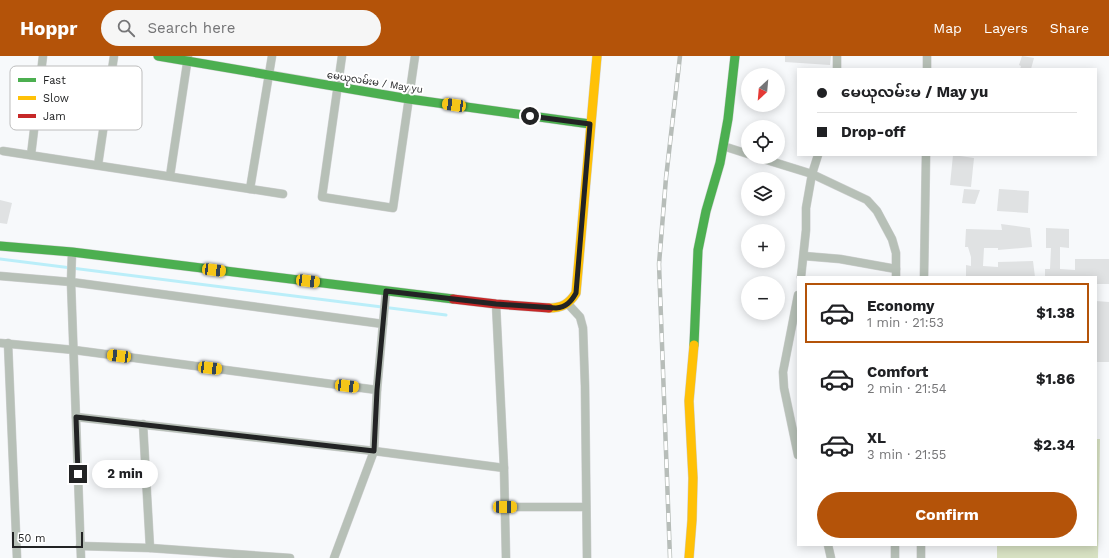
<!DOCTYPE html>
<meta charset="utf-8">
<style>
body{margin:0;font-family:"Work Sans","Noto Sans Myanmar",sans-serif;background:#f6f6f6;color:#202124;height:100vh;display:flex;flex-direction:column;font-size:15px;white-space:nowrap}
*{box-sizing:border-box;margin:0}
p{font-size:13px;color:#757577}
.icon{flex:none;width:22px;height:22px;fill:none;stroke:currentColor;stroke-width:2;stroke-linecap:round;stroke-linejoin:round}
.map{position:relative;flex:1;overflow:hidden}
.sheet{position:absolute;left:797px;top:220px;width:300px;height:270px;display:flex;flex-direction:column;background:#fff;border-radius:0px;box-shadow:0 2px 10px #0003}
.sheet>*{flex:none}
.top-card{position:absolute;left:797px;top:12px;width:300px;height:88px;border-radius:0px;box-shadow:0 2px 10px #0003;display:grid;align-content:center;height:88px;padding:0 20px;background:#fff}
.needle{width:26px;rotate:206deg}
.buttons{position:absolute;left:741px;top:12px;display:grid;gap:8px}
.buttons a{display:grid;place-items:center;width:44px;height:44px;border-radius:50%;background:#fff;box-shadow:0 2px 10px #0003;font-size:20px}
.scale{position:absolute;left:12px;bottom:10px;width:71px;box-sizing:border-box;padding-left:4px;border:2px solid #222324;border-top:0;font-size:11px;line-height:14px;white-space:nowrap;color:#222324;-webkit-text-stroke:3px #fff;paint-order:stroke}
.end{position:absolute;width:18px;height:18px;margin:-9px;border:5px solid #222324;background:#fff;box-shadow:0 0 0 2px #fff}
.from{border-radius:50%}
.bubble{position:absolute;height:28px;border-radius:14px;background:#fff;box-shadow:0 2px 10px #0003;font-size:13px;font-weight:700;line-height:28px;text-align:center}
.car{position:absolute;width:12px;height:24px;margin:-12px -6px;border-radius:5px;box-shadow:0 0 3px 1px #0007;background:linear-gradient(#f5c518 24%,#345 0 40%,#f5c518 0 76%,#345 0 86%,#f5c518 0)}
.top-card b{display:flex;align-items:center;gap:14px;height:38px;font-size:15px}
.top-card b+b{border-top:1px solid #e0e0e0}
.top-card i{width:10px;height:10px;background:#202124}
ul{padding:7px 0 0;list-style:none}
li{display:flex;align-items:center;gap:12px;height:60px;margin:0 8px 6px;padding:0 12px;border:2px solid transparent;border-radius:0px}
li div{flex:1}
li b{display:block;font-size:15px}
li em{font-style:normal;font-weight:700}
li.active{border-color:#b45309}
li>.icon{width:36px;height:36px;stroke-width:1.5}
.cta{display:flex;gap:8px;margin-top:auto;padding:8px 20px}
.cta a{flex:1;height:46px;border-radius:24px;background:#b45309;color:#fff;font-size:16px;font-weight:700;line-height:46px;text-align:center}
header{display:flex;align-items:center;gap:24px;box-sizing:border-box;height:56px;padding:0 20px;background:#b45309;color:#fff}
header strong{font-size:19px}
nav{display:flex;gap:22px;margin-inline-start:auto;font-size:14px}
.search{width:280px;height:36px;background:#f6f6f6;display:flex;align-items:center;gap:10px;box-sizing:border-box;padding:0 14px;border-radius:22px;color:#757577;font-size:15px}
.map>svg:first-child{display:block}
.green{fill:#d8e2c3}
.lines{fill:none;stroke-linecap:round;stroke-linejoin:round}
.stream{stroke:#baeef9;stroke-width:3}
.building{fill:#e0e2e3}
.street-casing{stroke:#d1d2d3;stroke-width:9}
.fast-casing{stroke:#d1d2d3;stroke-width:10}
.slow-casing{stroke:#d1d2d3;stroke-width:10}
.jam-casing{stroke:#d1d2d3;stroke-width:10}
.street{stroke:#b7c0b7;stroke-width:8}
.fast{stroke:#4caf50;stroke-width:9}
.slow{stroke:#ffc107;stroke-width:9}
.jam{stroke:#c62828;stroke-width:9}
.rail-casing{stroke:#b7bdb9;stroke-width:4.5}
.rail{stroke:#fff;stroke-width:3;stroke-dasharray:9;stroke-linecap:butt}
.route{stroke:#222324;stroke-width:5}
.labels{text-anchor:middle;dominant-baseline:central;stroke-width:4;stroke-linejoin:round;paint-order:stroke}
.street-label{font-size:10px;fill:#222324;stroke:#fff}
.key{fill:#fff;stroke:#bdbdbd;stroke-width:1}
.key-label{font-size:11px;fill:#222324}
</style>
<header>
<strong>Hoppr</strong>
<div class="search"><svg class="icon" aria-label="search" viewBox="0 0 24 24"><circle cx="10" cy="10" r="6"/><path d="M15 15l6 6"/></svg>Search here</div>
<nav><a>Map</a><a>Layers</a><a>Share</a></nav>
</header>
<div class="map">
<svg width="1109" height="502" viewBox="0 0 1109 502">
<rect width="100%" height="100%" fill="#f7f9fb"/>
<!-- green -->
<path class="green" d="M1096,383h4l-2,119h-101v-13h99z"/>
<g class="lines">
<!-- stream -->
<path class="stream" d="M0,203l446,56"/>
</g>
<!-- building -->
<g class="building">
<path d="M785,0h46l-1,9 -45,-3z"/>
<path d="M1022,0l12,2 -3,11h-11l1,-3 -2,-1z"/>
<path d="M953,99l21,3 -3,29 -21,-2z"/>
<path d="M964,133l16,1 -5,14 -13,-1z"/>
<path d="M999,133l30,2 -1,22 -31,-2z"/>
<path d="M0,144l12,3 -5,21 -7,-1z"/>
<path d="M1001,168l29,4 2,19 -34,3v-2h-14l-1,18 15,1v-5l35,-1 2,16h-69v-12l5,1v-9l-3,-10h-3l1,-18 36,1z"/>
<path d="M1046,172l23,1v19l-9,-1v22l15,1v-11h34v25h-13v-7h-51v-8h5l1,-21h-5z"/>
<path d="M1096,245l13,1v60h-13z"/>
</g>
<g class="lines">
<!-- street casing -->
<g class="street-casing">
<g id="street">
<path d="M342,0l-20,141 71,11 22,-152"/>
<path d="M837,13v-13"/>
<path d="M927,13v-13"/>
<path d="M723,90l25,8"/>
<path d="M3,95l280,43"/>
<path d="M31,99l12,-99"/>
<path d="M757,101l55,17 55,26 10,11 15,28 4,14v24"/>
<path d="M98,109l16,-109"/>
<path d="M170,120l18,-119"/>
<path d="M250,133l22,-133"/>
<path d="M72,196l-1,30 10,276"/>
<path d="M804,200l36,3 56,10"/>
<path d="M0,220l71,6 312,42"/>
<path d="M801,221l5,-47v-22l6,-34 6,-19"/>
<path d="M924,221l2,-122"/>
<path d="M798,239l-15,77 1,16 14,67"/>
<path d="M496,248l8,164 2,90"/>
<path d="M568,248l12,13 3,11 2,58 2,172"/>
<path d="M0,287l74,7 303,40"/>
<path d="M8,287l9,215"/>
<path d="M76,361l298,34 130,17"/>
<path d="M143,368l7,124"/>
<path d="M505,451h81"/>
<path d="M828,489l3,13"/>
<path d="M80,490l70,2 140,10"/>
<path d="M334,502l40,-107 3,-61 9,-99"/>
<path d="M895,502v-13"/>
<path d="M921,502v-13"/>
</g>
</g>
<!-- fast casing -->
<g class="fast-casing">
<g id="fast">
<path d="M158,0l251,43 181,25"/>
<path d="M0,190l72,6 381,47"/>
<path d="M694,289l4,-95 8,-39 14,-48 8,-44 7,-63"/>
</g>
</g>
<!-- slow casing -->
<g class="slow-casing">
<g id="slow">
<path d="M549,252c13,0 20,-4 27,-15l21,-237"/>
<path d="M689,502l3,-38 1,-42 -4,-77 5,-56"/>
</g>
</g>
<!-- jam casing -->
<g class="jam-casing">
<path id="jam" d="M453,243l43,5 53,4"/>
</g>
<!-- street -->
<use href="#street" class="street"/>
<!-- fast -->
<use href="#fast" class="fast"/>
<!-- slow -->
<use href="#slow" class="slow"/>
<!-- jam -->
<use href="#jam" class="jam"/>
<!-- rail casing -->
<g class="rail-casing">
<path id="rail" d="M670,502l-11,-294 7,-86 14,-122"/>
</g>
<!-- rail -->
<use href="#rail" class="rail"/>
</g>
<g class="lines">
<!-- route -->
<path class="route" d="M78,418l-2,-57 298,34 3,-61 9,-99 110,13 60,4c10,-1 15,-6 20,-15l14,-169 -60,-8"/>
</g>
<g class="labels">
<!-- street labels -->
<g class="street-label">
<text transform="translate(375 26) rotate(9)">မေယုလမ်းမ / May yu</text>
</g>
</g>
<!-- legend -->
<rect x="10" y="10" width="132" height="64" rx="6" class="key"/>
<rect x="18" y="22" width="18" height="4" fill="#4caf50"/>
<rect x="18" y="40" width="18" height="4" fill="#ffc107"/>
<rect x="18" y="58" width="18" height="4" fill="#c62828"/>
<g class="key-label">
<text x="43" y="28">Fast</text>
<text x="43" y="46">Slow</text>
<text x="43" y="64">Jam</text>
</g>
</svg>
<div class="buttons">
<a><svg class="needle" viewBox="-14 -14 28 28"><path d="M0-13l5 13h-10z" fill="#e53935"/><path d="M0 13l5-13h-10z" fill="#757577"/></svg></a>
<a><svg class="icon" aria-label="locate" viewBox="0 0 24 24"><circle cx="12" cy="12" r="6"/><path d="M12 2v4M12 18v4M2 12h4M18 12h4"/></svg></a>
<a><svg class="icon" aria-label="layers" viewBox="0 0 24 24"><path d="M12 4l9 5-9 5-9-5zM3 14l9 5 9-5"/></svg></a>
<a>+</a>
<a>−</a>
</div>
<div class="scale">50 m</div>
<i class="end from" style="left:530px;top:60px"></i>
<i class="end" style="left:78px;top:418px"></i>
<div class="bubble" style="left:92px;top:404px;width:66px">2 min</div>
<i class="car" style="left:454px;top:49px;rotate:278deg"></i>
<i class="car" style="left:214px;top:214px;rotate:97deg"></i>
<i class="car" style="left:308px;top:225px;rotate:97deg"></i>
<i class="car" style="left:119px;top:300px;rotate:277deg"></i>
<i class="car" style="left:210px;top:312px;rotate:97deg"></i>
<i class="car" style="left:347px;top:330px;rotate:97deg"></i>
<i class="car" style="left:505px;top:451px;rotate:90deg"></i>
<div class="top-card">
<b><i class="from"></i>မေယုလမ်းမ / May yu</b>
<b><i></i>Drop-off</b>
</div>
<section class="sheet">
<ul>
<li class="active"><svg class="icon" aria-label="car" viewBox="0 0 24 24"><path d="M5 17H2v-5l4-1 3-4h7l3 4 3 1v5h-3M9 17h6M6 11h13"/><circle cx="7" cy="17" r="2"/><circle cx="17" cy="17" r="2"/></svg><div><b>Economy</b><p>1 min · 21:53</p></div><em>$1.38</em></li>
<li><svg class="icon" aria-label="car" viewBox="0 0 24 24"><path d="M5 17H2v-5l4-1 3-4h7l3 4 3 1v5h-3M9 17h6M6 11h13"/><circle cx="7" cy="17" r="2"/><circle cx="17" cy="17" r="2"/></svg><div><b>Comfort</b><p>2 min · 21:54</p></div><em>$1.86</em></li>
<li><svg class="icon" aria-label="car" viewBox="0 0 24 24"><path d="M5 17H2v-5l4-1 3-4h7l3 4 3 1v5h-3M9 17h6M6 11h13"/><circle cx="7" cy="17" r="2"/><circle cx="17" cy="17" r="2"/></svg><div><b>XL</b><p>3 min · 21:55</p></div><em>$2.34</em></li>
</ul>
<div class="cta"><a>Confirm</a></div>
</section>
</div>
